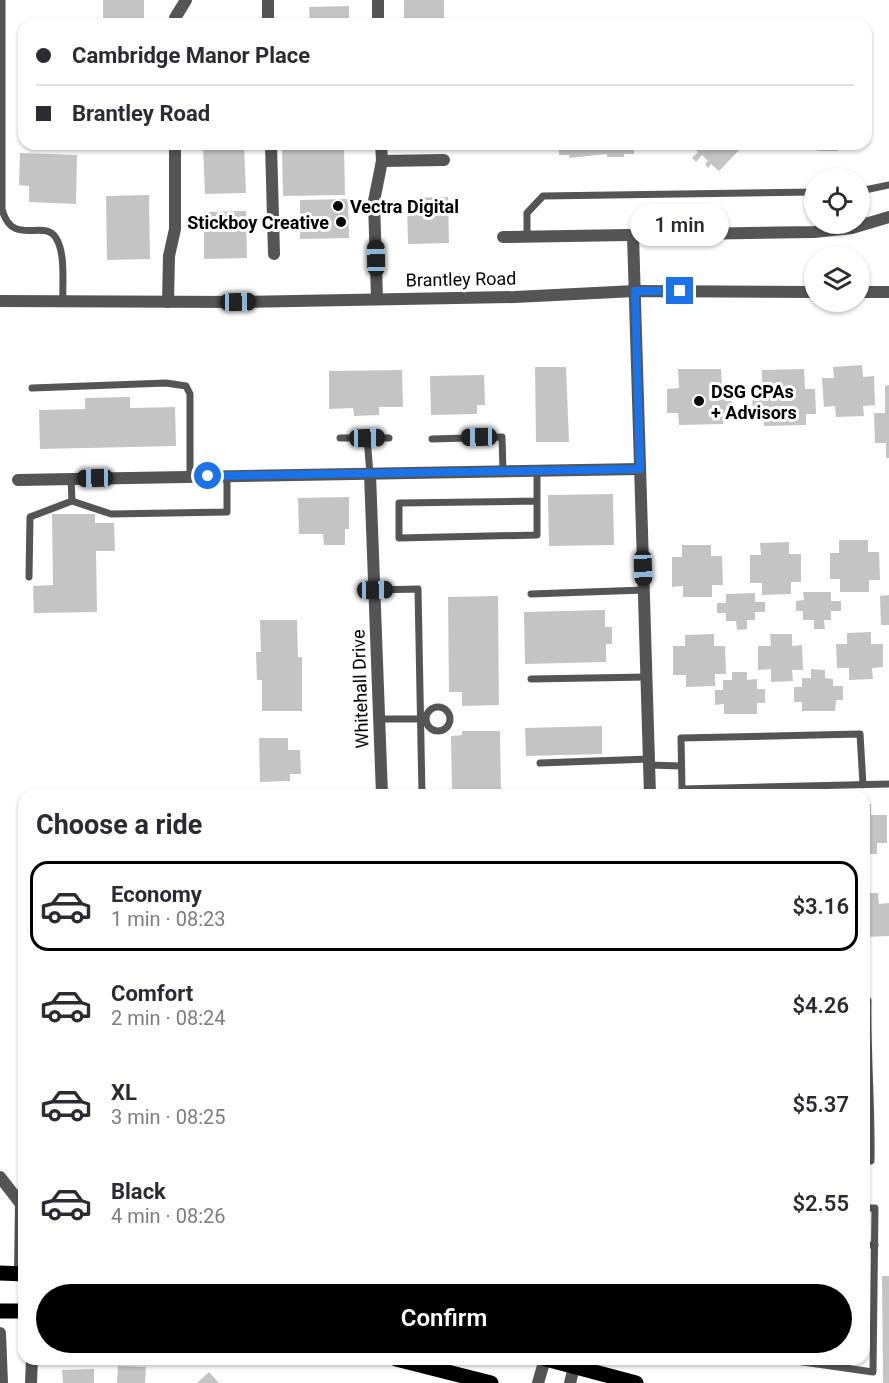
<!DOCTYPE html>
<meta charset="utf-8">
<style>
body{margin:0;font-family:Roboto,sans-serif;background:#f7f7f7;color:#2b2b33;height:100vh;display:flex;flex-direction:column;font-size:22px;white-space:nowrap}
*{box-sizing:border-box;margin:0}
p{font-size:20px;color:#7c7c81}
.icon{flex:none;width:33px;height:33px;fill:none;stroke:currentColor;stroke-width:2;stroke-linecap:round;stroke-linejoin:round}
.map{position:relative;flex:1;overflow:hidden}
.details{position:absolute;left:18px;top:789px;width:852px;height:576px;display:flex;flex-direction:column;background:#fff;border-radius:18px;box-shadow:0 2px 4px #0004}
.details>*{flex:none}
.top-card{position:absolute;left:18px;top:18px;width:854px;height:132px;border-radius:18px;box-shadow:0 2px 4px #0004;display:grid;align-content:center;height:132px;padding:0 18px;background:#fff}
.fabs{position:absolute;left:804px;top:168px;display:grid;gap:12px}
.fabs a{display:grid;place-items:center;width:66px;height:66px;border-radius:50%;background:#fff;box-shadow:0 2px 4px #0004;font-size:30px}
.end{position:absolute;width:27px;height:27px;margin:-14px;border:8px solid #1a73e8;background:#fff;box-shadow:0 0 0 3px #fff}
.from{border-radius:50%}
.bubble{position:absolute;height:42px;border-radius:21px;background:#fff;box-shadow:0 2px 4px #0004;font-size:20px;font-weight:600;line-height:42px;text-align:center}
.car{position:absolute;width:18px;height:36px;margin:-18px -9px;border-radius:8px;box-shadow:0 0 4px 2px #0007;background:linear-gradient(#222 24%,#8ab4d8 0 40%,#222 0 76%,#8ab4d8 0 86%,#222 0)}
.top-card b{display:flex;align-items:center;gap:21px;height:57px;font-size:22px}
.top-card b+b{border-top:2px solid #e1e1e2}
.top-card i{width:15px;height:15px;background:#2b2b33}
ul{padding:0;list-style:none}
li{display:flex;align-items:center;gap:18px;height:90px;margin:0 12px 9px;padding:0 6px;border:3px solid transparent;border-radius:18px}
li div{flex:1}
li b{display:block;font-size:22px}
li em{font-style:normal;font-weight:600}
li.selected{border-color:#000}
li>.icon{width:54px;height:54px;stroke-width:1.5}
h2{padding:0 18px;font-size:27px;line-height:72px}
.cta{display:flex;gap:12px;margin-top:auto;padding:12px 18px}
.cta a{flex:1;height:69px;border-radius:36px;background:#000;color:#fff;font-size:24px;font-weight:600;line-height:69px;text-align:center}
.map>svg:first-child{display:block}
.building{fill:#c4c4c4}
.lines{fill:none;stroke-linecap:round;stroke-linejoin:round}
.lane{stroke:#555;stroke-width:7}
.street{stroke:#555;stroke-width:12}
.primary{stroke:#000;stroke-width:15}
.route{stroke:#1a73e8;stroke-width:8}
.poi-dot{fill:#000;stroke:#fff;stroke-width:2}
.labels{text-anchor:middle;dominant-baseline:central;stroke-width:6;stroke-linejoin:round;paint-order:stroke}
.poi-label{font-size:18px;font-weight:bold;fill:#000;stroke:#fff;text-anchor:start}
.street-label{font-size:18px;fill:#000;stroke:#fff}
</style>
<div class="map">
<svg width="889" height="1383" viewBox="0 0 889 1383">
<rect width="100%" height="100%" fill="#fff"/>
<!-- building -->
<g class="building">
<rect x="103" y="0" width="41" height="24"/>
<rect x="404" y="0" width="40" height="24"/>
<path d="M349,6v18h-39l-1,-17z"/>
<path d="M201,19l41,1v4h-41z"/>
<rect x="866" y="63" width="2" height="26"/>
<path d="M866,107h3l1,8 -1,16h-3z"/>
<rect x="105" y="144" width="25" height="2"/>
<path d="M559,144h75v10h-10v3h-17v-3l-38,4v-3h-10z"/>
<path d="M687,144h52l3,3 -23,24 -8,-7 -3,4 -3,-4 3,-3 -6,-6 -6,7 -4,-4 6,-6 -6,-6 -3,3 -4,-3z"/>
<path d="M784,144h26v4l-26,1z"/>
<rect x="817" y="144" width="21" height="7"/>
<path d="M244,146l2,47 -41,1 -2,-47z"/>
<path d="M344,148l1,47 -62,1 -1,-47z"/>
<path d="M20,153l57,2 -1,49 -47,-2v-16l-10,-1z"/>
<path d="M149,195l1,64 -43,1 -1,-64z"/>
<path d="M448,197l1,46 -41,1 -1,-46z"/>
<path d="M348,199l1,39 -49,1v-39z"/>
<path d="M246,211l1,47 -43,1v-47z"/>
<path d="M862,365l1,12 11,-1 1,29 -12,1 1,10 -28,1 -1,-11 -11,1 -2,-29h12l-1,-11z"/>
<path d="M535,367h31l3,75h-33z"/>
<path d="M678,369h43l1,19h9l1,26h-9v10l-44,1 -1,-12h-11v-24l12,-1z"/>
<path d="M804,369l1,20h10l1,25h-10v11l-42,1 -1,-11 -10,1 -1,-26h10v-20z"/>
<path d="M402,370l1,37h-24v8l-25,1 -1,-8 -24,1v-38z"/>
<path d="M484,375l1,30h-8v9l-46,1 -1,-39z"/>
<path d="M889,385v73h-3v-15h-11l-1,-30h11v-27z"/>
<path d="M130,397v11l45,-1 1,39 -136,3 -1,-39 46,-1v-11z"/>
<path d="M613,494l1,51 -65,1 -1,-51z"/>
<path d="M349,497v32h-4v16h-21l-1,-11h-24l-1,-36z"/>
<path d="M52,514h43v9h19l1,28h-19l1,61 -63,1 -1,-27 20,-1z"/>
<path d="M839,540h29v12h11l1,28h-11v12h-29v-13h-10v-26h9z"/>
<path d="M789,542v12h12v28h-10v12l-29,1v-12h-12v-28h11l-1,-12z"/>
<path d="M682,545h29v11h11l1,29h-11v12h-29v-11l-11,1v-30h10z"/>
<path d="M803,592h28v9h10v10h-10v9h-7l1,9h-11v-9h-11v-9h-7v-10l8,-1z"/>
<path d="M755,593v9h10v10h-10v8h-8v9l-10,1 -1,-9h-10v-8h-9v-10h9v-9z"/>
<path d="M889,595v30h-8l-1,-29z"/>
<path d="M498,596l1,109 -37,1v-14h-13l-1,-95z"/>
<path d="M605,610v17h7v17h-6v18l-81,2 -1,-52z"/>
<path d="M260,620h37l1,37h4v54h-40v-31h-5l-1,-28h5z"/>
<path d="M871,632v12h12v23l-11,1 1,11 -24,1v-12h-12l-1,-24h11v-11z"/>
<path d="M714,634v12h11l1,28h-11v12l-29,1v-12h-13v-29h12v-11z"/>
<path d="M770,634h22v12l10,-1 1,25h-11l1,11 -22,1v-13l-13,1v-24h13z"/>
<path d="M811,669l14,1v8l8,1v7h10v14h-7l-1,11h-33v-9h-8v-15h8v-9h9z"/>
<path d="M732,672h15v8l10,-1v10h8v14h-8v11h-33v-10l-9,1v-15h8v-10h9z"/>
<path d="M602,726v28l-76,2 -1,-28z"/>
<path d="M462,731h38l1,64h-49l-1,-59 11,-1z"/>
<path d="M259,738h29v12h12l1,24h-11v7l-30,1z"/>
<path d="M864,804h7v11h16v28h-10v11h-13z"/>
<path d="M864,893h14l1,11 10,-1v33l-25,1z"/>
<path d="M882,1276h7v107h-6z"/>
<path d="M118,1366l28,1 -1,16h-28z"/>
<path d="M94,1369v14h-31l-1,-13z"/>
<path d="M209,1372l10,11h-22z"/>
</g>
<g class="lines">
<!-- lane -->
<g class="lane">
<path d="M2,0v209c10,39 42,9 54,29 10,16 6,46 7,64"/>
<path d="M860,191l29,-6"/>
<path d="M527,236v-23l16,-17 271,-4"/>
<path d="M32,388l134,-5 20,3 4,8v82"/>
<path d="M340,438h27l3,36"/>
<path d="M367,438h22"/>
<path d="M432,439l70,-2 1,34"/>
<path d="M537,470v65l-138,3v-35l138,-2"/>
<path d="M72,501l39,13 116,-2v-37"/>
<path d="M29,577l1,-60 42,-16 -1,-22"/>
<path d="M375,590l43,-1 4,206"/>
<path d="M531,594l113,-4"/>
<path d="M531,679l116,-2"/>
<circle cx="438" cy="719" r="12"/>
<path d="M379,719h43"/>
<path d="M540,763l109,-4"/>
<path d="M649,765l32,1"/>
<path d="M863,785l-3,-51 -179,4 1,51 207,-5"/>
<path d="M864,999l4,1c-1,54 4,107 3,161h-7"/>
<path d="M864,1245h11"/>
<path d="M782,1359l91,13 2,-164h-11"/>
</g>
<!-- street -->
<g class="street">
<path d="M268,0v24"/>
<path d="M175,24v-6l11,-18"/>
<path d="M378,24v-24"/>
<path d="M271,144l3,110"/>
<path d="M382,161l62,-1"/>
<path d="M633,235l17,560"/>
<path d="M503,237l311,-5 38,-4 37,-11"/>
<path d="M860,292h29"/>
<path d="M377,299l-3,-98 8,-40 -1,-17"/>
<path d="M0,301l238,1 277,-5 120,-6 179,1"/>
<path d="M168,302l1,-46 6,-27v-85"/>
<path d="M370,474l12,321"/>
<path d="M18,480l622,-11"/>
<path d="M0,1177l21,27 -1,70"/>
<path d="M0,1333l2,50"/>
<path d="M31,1383l1,-24"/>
<path d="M538,1383l7,-24"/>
<path d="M570,1383l6,-24"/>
</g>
<!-- primary -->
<g class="primary">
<path d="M0,1273l24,1"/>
<path d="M0,1311h24"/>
<path d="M396,1359l95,24"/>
<path d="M546,1359l90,24"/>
</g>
</g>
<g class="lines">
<!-- route -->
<path class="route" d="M208,476l432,-7 -5,-178h45"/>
</g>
<!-- markers -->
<g class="poi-dot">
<circle cx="338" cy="206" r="6"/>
<circle cx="341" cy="222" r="6"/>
<circle cx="699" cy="401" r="6"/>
</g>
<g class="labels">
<!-- poi labels -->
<g class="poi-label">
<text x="350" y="206">Vectra Digital</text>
<text x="329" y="222" text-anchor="end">Stickboy Creative</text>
<text x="711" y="391">DSG CPAs<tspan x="711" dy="21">+ Advisors</tspan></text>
</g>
<!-- street labels -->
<g class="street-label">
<text transform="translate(461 279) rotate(-1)">Brantley Road</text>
<text transform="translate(360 689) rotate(-92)">Whitehall Drive</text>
</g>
</g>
</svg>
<div class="fabs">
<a><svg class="icon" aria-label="locate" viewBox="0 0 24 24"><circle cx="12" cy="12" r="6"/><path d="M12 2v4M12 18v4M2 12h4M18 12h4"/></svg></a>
<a><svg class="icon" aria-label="layers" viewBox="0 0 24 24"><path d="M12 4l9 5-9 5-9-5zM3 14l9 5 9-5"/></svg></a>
</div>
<i class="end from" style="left:208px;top:476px"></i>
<i class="end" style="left:680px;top:291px"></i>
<div class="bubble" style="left:630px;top:204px;width:99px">1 min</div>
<i class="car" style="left:376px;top:258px;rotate:359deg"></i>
<i class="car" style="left:238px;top:302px;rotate:89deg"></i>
<i class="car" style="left:479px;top:437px;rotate:269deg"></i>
<i class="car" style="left:367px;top:438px;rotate:89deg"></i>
<i class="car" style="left:95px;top:478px;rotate:269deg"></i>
<i class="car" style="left:643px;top:568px;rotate:178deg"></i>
<i class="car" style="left:375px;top:590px;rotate:89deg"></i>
<div class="top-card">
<b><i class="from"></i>Cambridge Manor Place</b>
<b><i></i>Brantley Road</b>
</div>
<section class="details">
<h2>Choose a ride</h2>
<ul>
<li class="selected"><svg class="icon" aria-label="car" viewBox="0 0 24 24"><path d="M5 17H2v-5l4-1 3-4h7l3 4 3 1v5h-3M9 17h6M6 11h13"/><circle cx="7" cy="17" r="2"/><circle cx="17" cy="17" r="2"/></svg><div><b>Economy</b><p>1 min · 08:23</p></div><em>$3.16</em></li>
<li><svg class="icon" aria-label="car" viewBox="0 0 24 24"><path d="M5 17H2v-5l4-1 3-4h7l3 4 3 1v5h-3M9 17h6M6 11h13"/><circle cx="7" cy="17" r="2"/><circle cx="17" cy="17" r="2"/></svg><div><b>Comfort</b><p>2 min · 08:24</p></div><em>$4.26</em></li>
<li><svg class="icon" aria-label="car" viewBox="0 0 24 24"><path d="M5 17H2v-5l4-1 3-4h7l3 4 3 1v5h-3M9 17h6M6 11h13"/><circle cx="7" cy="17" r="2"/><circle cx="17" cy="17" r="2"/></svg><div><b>XL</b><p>3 min · 08:25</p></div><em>$5.37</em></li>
<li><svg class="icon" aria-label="car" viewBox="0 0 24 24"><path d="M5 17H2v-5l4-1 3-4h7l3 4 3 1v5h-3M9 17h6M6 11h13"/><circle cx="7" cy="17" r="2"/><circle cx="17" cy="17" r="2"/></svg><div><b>Black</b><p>4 min · 08:26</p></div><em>$2.55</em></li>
</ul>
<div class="cta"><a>Confirm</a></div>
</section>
</div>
